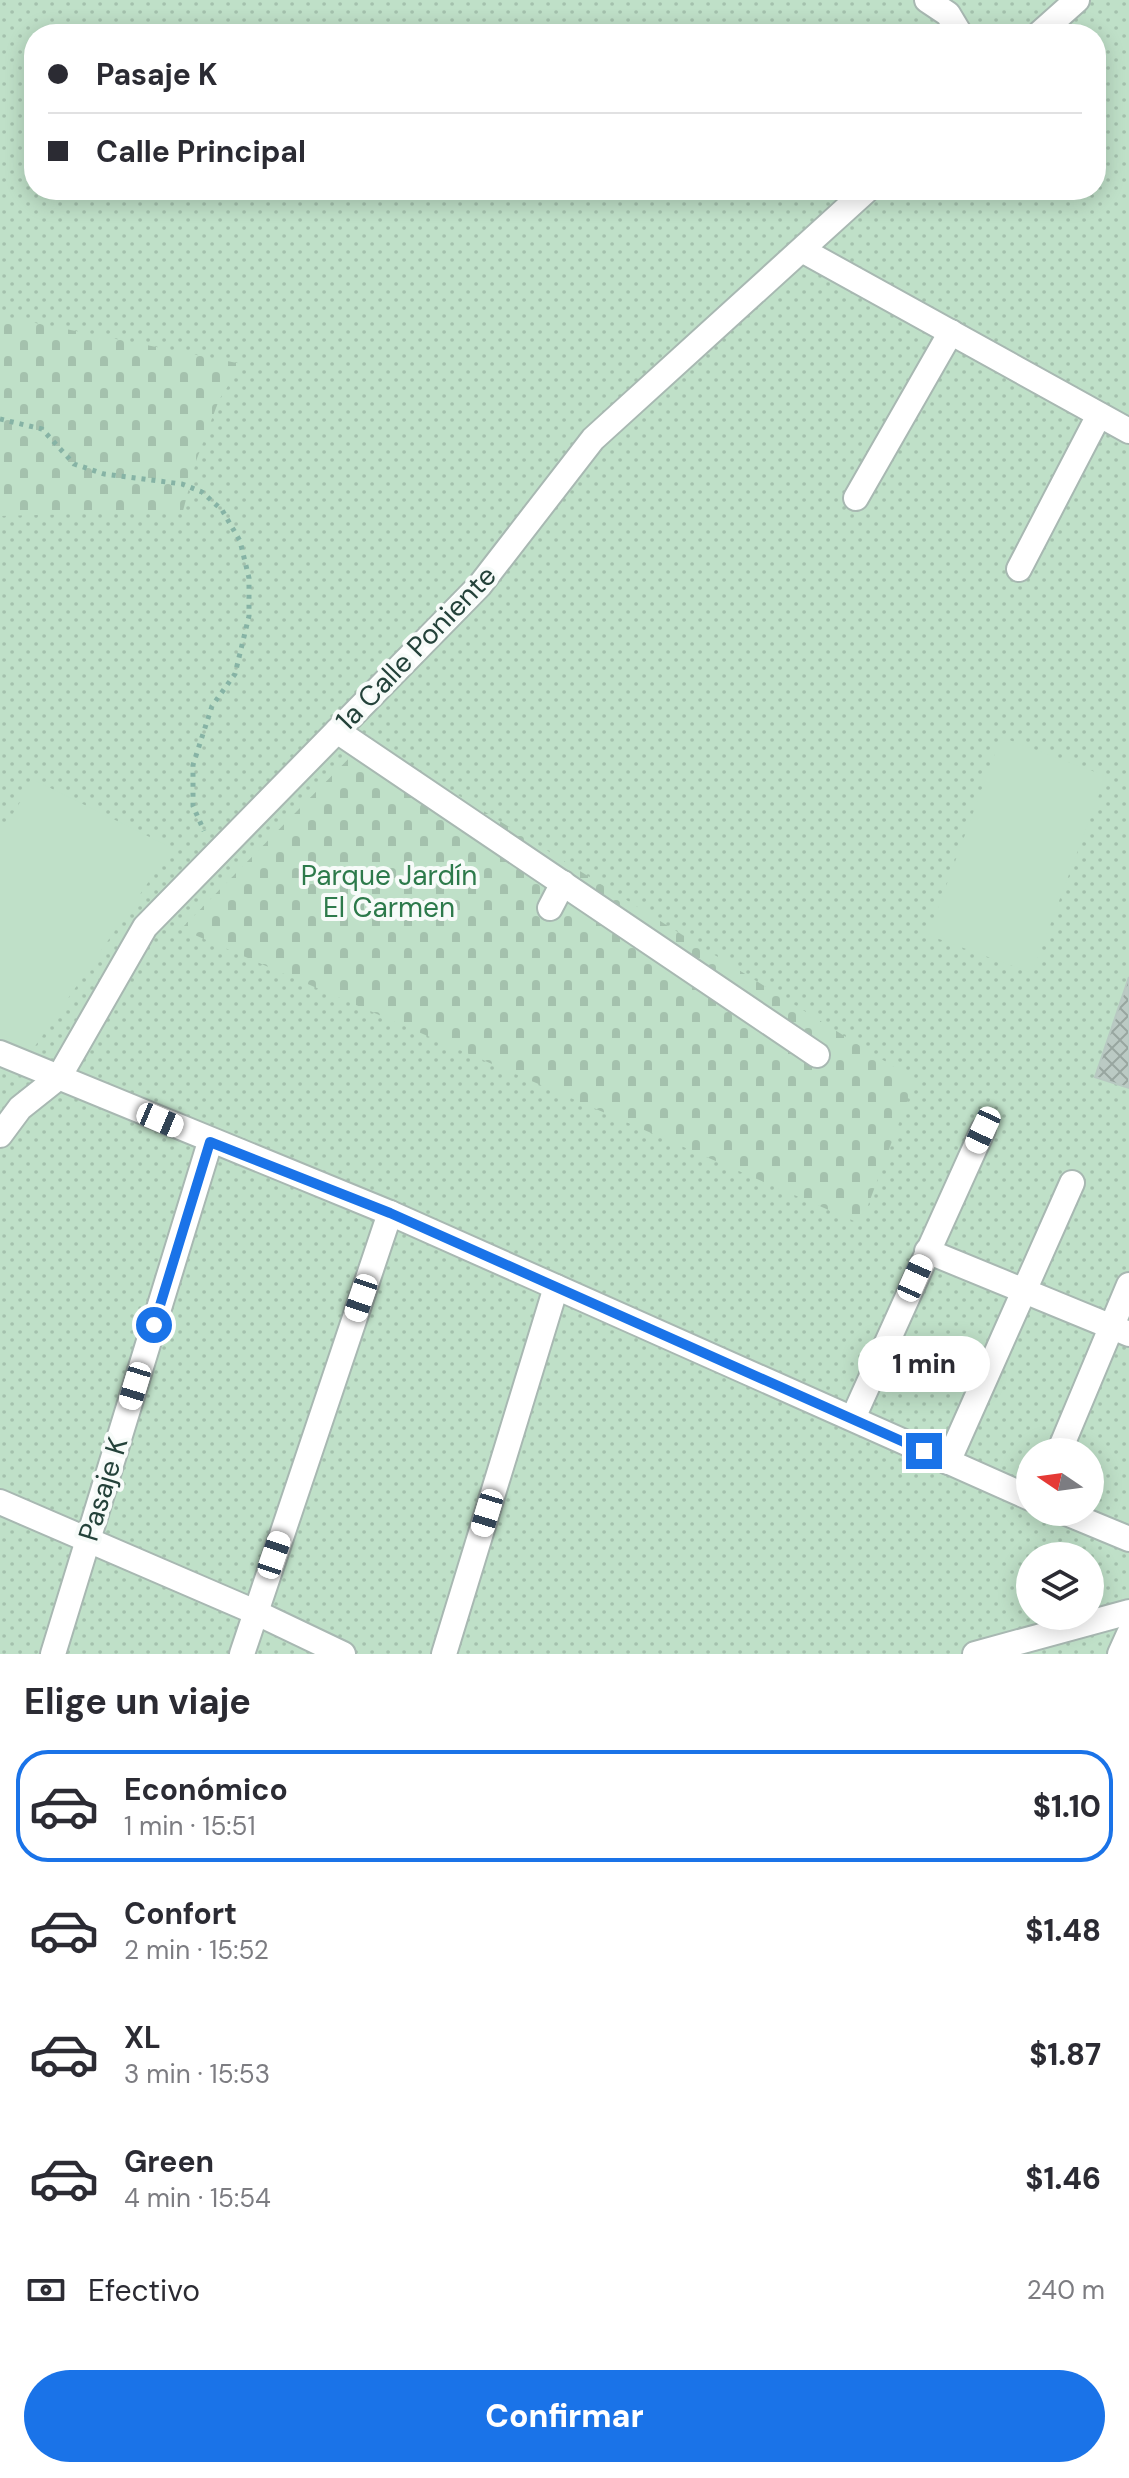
<!DOCTYPE html>
<html lang="es">
<meta charset="utf-8">
<style>
body{margin:0;font-family:"DM Sans",sans-serif;background:#f7f7f7;color:#2b2b33;height:100vh;display:flex;flex-direction:column;font-size:30px;white-space:nowrap}
*{box-sizing:border-box;margin:0}
p{font-size:26px;color:#7c7c81}
.icon{flex:none;width:44px;height:44px;fill:none;stroke:currentColor;stroke-width:2;stroke-linecap:round;stroke-linejoin:round}
.map{position:relative;height:1654px;overflow:hidden}
.panel{display:flex;flex-direction:column;background:#fff;flex:1}
.panel>*{flex:none}
.top-card{position:absolute;left:24px;top:24px;width:1082px;height:176px;border-radius:32px;box-shadow:0 4px 20px #0003;display:grid;align-content:center;height:176px;padding:0 24px;background:#fff}
.needle{width:52px;rotate:283deg}
.tools{position:absolute;left:1016px;top:1438px;display:grid;gap:16px}
.tools a{display:grid;place-items:center;width:88px;height:88px;border-radius:50%;background:#fff;box-shadow:0 4px 20px #0003;font-size:40px}
.end{position:absolute;width:36px;height:36px;margin:-18px;border:10px solid #1a73e8;background:#fff;box-shadow:0 0 0 4px #fff}
.from{border-radius:50%}
.bubble{position:absolute;height:56px;border-radius:28px;background:#fff;box-shadow:0 4px 20px #0003;font-size:26px;font-weight:800;line-height:56px;text-align:center}
.car{position:absolute;width:24px;height:48px;margin:-24px -12px;border-radius:10px;box-shadow:0 0 6px 2px #0007;background:linear-gradient(#fff 24%,#345 0 40%,#fff 0 76%,#345 0 86%,#fff 0)}
.top-card b{display:flex;align-items:center;gap:28px;height:76px;font-size:30px}
.top-card b+b{border-top:2px solid #e1e1e2}
.top-card i{width:20px;height:20px;background:#2b2b33}
ul{padding:0;list-style:none}
li{display:flex;align-items:center;gap:24px;height:112px;margin:0 16px 12px;padding:0 8px;border:4px solid transparent;border-radius:32px}
li div{flex:1}
li b{display:block;font-size:30px}
li em{font-style:normal;font-weight:800}
li.selected{border-color:#1a73e8}
li>.icon{width:72px;height:72px;stroke-width:1.5}
h2{padding:0 24px;font-size:36px;line-height:96px}
.pay{display:flex;align-items:center;gap:20px;height:88px;padding:0 24px;font-size:30px}
.pay p{margin-inline-start:auto}
.primary-button{display:flex;gap:16px;margin-top:auto;padding:16px 24px}
.primary-button a{flex:1;height:92px;border-radius:48px;background:#1a73e8;color:#fff;font-size:32px;font-weight:800;line-height:92px;text-align:center}
.map>svg:first-child{display:block}
.grass{fill:url(#grass-dots);fill-rule:evenodd}
.cemetery{fill:url(#cemetery-stones)}
.garden{fill:#bfe0c8}
.building{fill:url(#building-cross-hatch);stroke:#b8c9c2;stroke-width:2}
.lines{fill:none;stroke-linecap:round;stroke-linejoin:round}
.minor-casing{stroke:#a8b8b2;stroke-width:28}
.path{stroke:#86b3a5;stroke-width:5;stroke-dasharray:4 6;stroke-linecap:butt}
.minor{stroke:#fff;stroke-width:24}
.route{stroke:#1a73e8;stroke-width:10}
.labels{text-anchor:middle;dominant-baseline:central;stroke-width:8;stroke-linejoin:round;paint-order:stroke}
.street-label{font-size:28px;fill:#24423a;stroke:#f7fbf9}
.park-label{font-size:28px;fill:#2d7a4b;stroke:#f7fbf9}
</style>
<div class="map">
<svg width="1129" height="1654" viewBox="0 0 1129 1654">
<defs>
<pattern id="grass-dots" width="8" height="8" patternUnits="userSpaceOnUse" patternTransform="scale(2)"><rect width="8" height="8" fill="#bfe0c8"/><path d="M2 2h.1M6 6h.1" fill="none" stroke="#a4c1ad" stroke-width="1.8" stroke-linecap="round"/></pattern>
<pattern id="cemetery-stones" width="16" height="16" patternUnits="userSpaceOnUse" patternTransform="scale(2)"><rect width="16" height="16" fill="#bfe0c8"/><path d="M2 7V4a2 2 0 0 1 4 0v3zM10 15v-3a2 2 0 0 1 4 0v3z" fill="#a4c1ad"/></pattern>
<pattern id="building-cross-hatch" width="8" height="8" patternUnits="userSpaceOnUse" patternTransform="scale(2)"><rect width="8" height="8" fill="#bbcac4"/><path d="M0 0l8 8M0 8l8-8" fill="none" stroke="#98a6a0"/></pattern>
</defs>
<rect width="100%" height="100%" fill="#e6efeb"/>
<!-- grass -->
<path class="grass" d="M0,0h1129v1654h-1129zM34,34h1062v156h-1062zM1030,1452h60v60h-60zM1030,1556h60v60h-60z"/>
<!-- cemetery -->
<g class="cemetery">
<path d="M0,316l242,48 -23,36 -23,61 -13,50 -183,5z"/>
<path d="M368,739l547,341 -54,144 -680,-295z"/>
</g>
<!-- garden -->
<g class="garden">
<path d="M1001,737l105,39 -74,197 -104,-38z"/>
<path d="M34,780l138,68 -143,207 -29,-15v-206z"/>
</g>
<!-- building -->
<path class="building" d="M1129,977v111l-34,-11z"/>
<g class="lines">
<!-- minor casing -->
<g class="minor-casing">
<g id="minor">
<path d="M927,0l21,14 12,20"/>
<path d="M1039,34l38,-34"/>
<path d="M802,250l327,181"/>
<path d="M856,498l95,-166"/>
<path d="M1019,569l80,-154"/>
<path d="M337,731l480,324"/>
<path d="M550,908l13,-25"/>
<path d="M0,1053l390,160 640,285"/>
<path d="M0,1135l20,-27 39,-31 86,-150 335,-342 113,-146 274,-249"/>
<path d="M927,1251l202,83"/>
<path d="M853,1418l130,-288"/>
<path d="M1059,1452l70,-167"/>
<path d="M948,1462l124,-279"/>
<path d="M0,1502l255,110 88,42"/>
<path d="M1064,1512l65,27"/>
<path d="M53,1654l157,-512"/>
<path d="M242,1654l148,-441"/>
<path d="M444,1654l112,-367"/>
<path d="M975,1654l154,-42"/>
<path d="M1120,1654l9,-20"/>
</g>
</g>
<!-- path -->
<path class="path" d="M0,419l42,10 32,35 30,10 78,10 20,8 20,18 18,31 9,37v38l-14,58 -23,32 -19,59v41l11,25"/>
<!-- minor -->
<use href="#minor" class="minor"/>
</g>
<g class="lines">
<!-- route -->
<path class="route" d="M154,1325l56,-183 180,71 534,238"/>
</g>
<g class="labels">
<!-- street labels -->
<g class="street-label">
<text transform="translate(416 648) rotate(-46)">1a Calle Poniente</text>
<text transform="translate(103 1489) rotate(-73)">Pasaje K</text>
</g>
<!-- park labels -->
<g class="park-label">
<text x="389" y="875">Parque Jardín<tspan x="389" dy="32">El Carmen</tspan></text>
</g>
</g>
</svg>
<div class="tools">
<a><svg class="needle" viewBox="-14 -14 28 28"><path d="M0-13l5 13h-10z" fill="#e53935"/><path d="M0 13l5-13h-10z" fill="#7c7c81"/></svg></a>
<a><svg class="icon" aria-label="layers" viewBox="0 0 24 24"><path d="M12 4l9 5-9 5-9-5zM3 14l9 5 9-5"/></svg></a>
</div>
<i class="end from" style="left:154px;top:1325px"></i>
<i class="end" style="left:924px;top:1451px"></i>
<div class="bubble" style="left:858px;top:1336px;width:132px">1 min</div>
<i class="car" style="left:160px;top:1120px;rotate:113deg"></i>
<i class="car" style="left:983px;top:1130px;rotate:205deg"></i>
<i class="car" style="left:915px;top:1278px;rotate:24deg"></i>
<i class="car" style="left:361px;top:1298px;rotate:199deg"></i>
<i class="car" style="left:135px;top:1386px;rotate:197deg"></i>
<i class="car" style="left:487px;top:1513px;rotate:197deg"></i>
<i class="car" style="left:274px;top:1555px;rotate:19deg"></i>
<div class="top-card">
<b><i class="from"></i>Pasaje K</b>
<b><i></i>Calle Principal</b>
</div>
</div>
<section class="panel">
<h2>Elige un viaje</h2>
<ul>
<li class="selected"><svg class="icon" aria-label="car" viewBox="0 0 24 24"><path d="M5 17H2v-5l4-1 3-4h7l3 4 3 1v5h-3M9 17h6M6 11h13"/><circle cx="7" cy="17" r="2"/><circle cx="17" cy="17" r="2"/></svg><div><b>Económico</b><p>1 min · 15:51</p></div><em>$1.10</em></li>
<li><svg class="icon" aria-label="car" viewBox="0 0 24 24"><path d="M5 17H2v-5l4-1 3-4h7l3 4 3 1v5h-3M9 17h6M6 11h13"/><circle cx="7" cy="17" r="2"/><circle cx="17" cy="17" r="2"/></svg><div><b>Confort</b><p>2 min · 15:52</p></div><em>$1.48</em></li>
<li><svg class="icon" aria-label="car" viewBox="0 0 24 24"><path d="M5 17H2v-5l4-1 3-4h7l3 4 3 1v5h-3M9 17h6M6 11h13"/><circle cx="7" cy="17" r="2"/><circle cx="17" cy="17" r="2"/></svg><div><b>XL</b><p>3 min · 15:53</p></div><em>$1.87</em></li>
<li><svg class="icon" aria-label="car" viewBox="0 0 24 24"><path d="M5 17H2v-5l4-1 3-4h7l3 4 3 1v5h-3M9 17h6M6 11h13"/><circle cx="7" cy="17" r="2"/><circle cx="17" cy="17" r="2"/></svg><div><b>Green</b><p>4 min · 15:54</p></div><em>$1.46</em></li>
</ul>
<div class="pay"><svg class="icon" aria-label="cash" viewBox="0 0 24 24"><path d="M3 7h18v10H3z"/><circle cx="12" cy="12" r="2"/></svg>Efectivo<p>240 m</p></div>
<div class="primary-button"><a>Confirmar</a></div>
</section>
